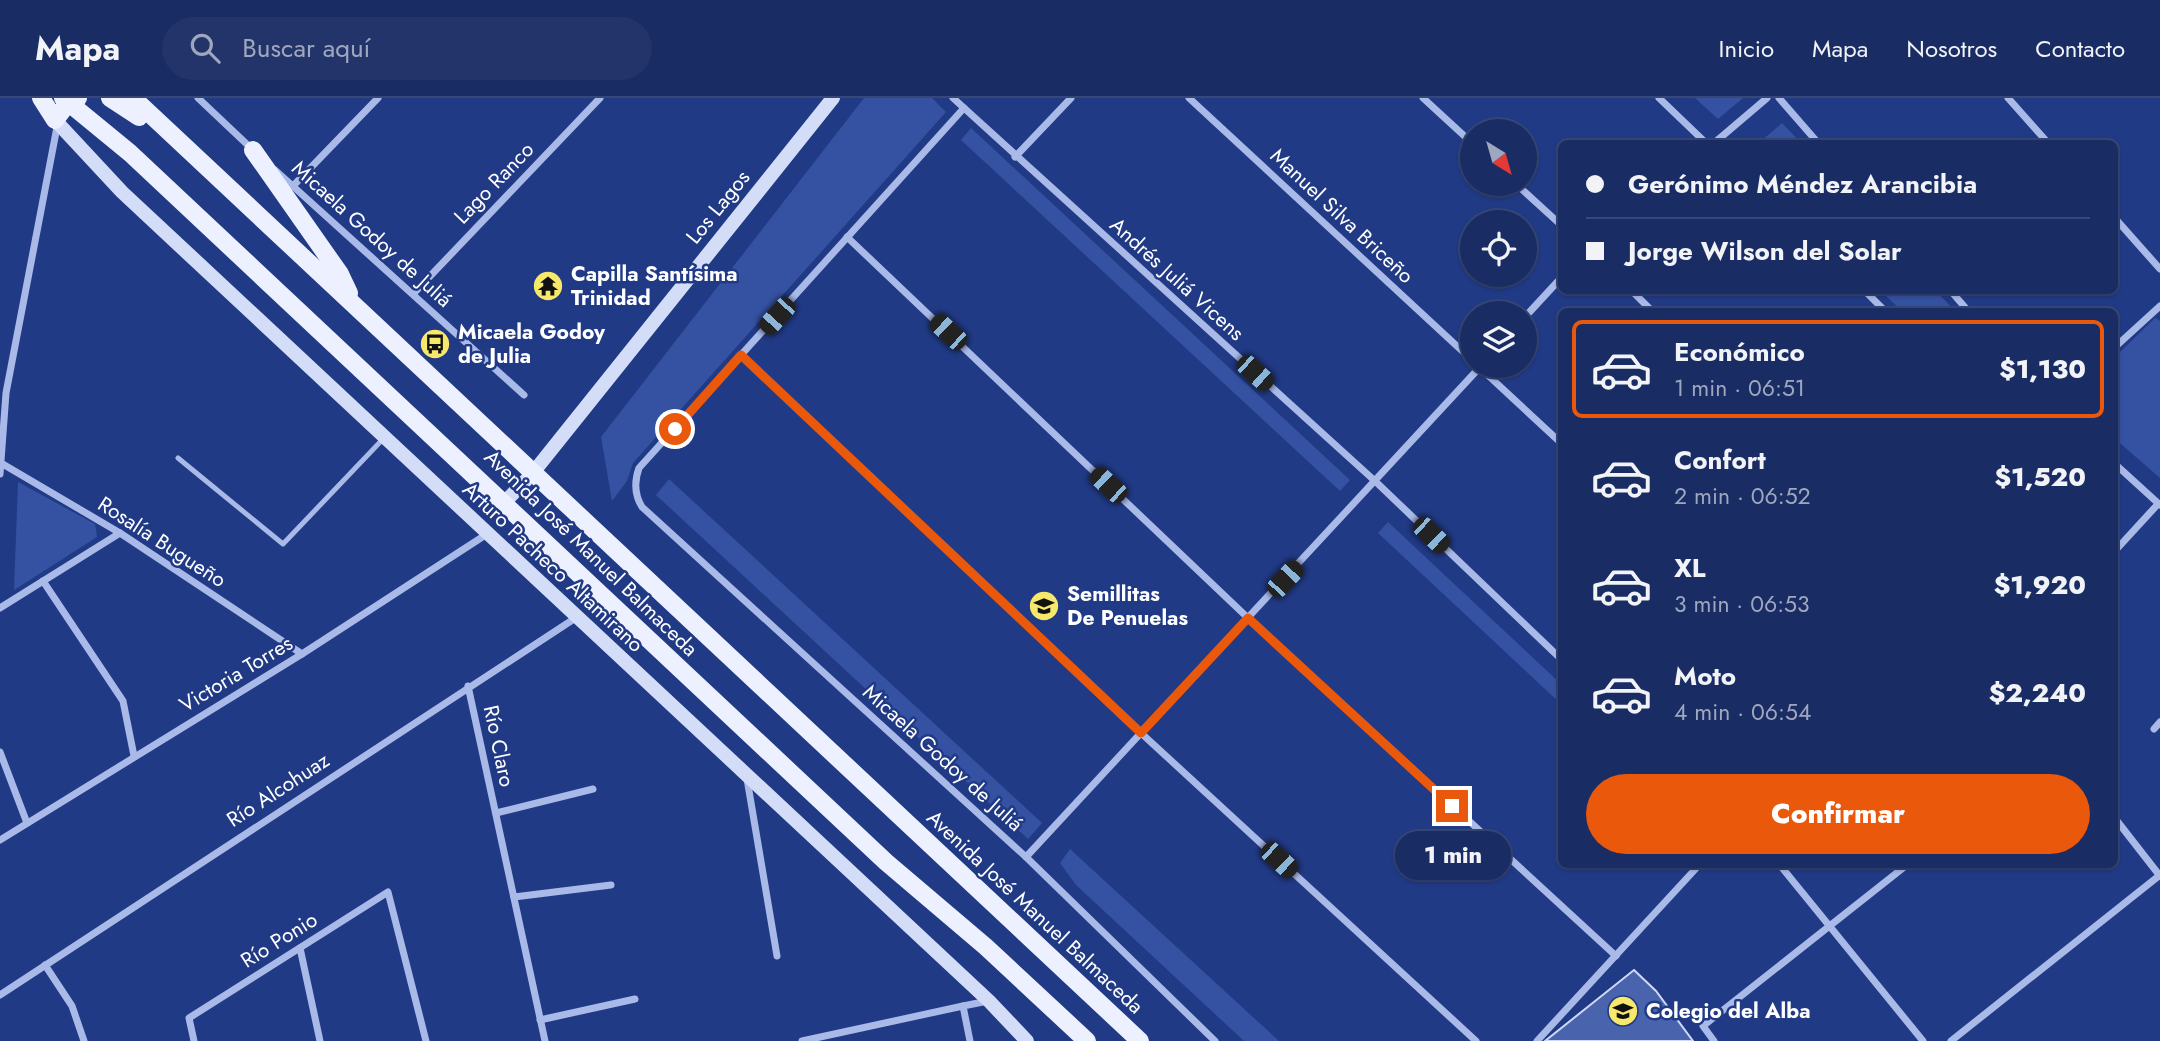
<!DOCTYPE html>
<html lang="es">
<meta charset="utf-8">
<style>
body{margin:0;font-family:Jost,sans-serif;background:#22346a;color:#f1f3f6;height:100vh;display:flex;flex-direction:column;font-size:26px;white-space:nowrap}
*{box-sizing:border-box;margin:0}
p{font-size:23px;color:#9fa7bf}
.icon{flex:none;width:38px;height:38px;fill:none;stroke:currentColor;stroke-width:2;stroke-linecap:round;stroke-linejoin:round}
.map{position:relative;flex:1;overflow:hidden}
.side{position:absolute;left:1558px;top:210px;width:560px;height:560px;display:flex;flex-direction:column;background:#192c64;border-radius:10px;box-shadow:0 2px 5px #0004,0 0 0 2px #374878}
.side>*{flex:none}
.guide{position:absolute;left:1558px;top:42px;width:560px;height:154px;border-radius:10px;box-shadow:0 2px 5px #0004,0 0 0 2px #374878;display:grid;align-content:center;height:154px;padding:0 28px;background:#192c64}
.needle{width:46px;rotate:143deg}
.tools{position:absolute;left:1460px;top:21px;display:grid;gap:14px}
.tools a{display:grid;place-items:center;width:77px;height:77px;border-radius:50%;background:#192c64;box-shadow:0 2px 5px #0004,0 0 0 2px #374878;font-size:35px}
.end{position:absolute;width:32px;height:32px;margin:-16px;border:9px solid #ea580c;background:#fff;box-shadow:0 0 0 4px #fff}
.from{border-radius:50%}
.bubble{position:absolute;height:49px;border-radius:24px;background:#192c64;box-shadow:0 2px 5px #0004,0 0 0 2px #374878;font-size:23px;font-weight:800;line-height:49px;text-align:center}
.car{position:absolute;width:21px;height:42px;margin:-21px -10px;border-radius:9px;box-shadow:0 0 5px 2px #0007;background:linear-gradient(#222 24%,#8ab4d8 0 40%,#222 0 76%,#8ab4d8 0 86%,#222 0)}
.guide b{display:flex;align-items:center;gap:24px;height:66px;font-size:26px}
.guide b+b{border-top:2px solid #374878}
.guide i{width:18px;height:18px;background:#f1f3f6}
ul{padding:12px 0 0;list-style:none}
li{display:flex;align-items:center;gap:21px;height:98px;margin:0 14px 10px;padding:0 14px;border:4px solid transparent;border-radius:10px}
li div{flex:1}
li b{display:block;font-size:26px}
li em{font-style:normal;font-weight:800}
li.selected{border-color:#ea580c}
li>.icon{width:63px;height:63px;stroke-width:1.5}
.primary-button{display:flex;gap:14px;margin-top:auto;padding:14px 28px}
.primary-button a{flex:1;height:80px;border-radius:42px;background:#ea580c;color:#fff;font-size:28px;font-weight:800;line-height:80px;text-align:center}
header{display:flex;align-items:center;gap:42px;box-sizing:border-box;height:98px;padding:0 35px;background:#192c64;border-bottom:2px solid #374878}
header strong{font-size:33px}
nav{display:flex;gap:38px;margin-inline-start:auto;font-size:24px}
.search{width:490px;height:63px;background:#22346a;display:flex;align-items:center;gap:18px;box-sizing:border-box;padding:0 24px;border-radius:38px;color:#9fa7bf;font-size:26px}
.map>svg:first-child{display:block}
.green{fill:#3552a2}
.building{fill:#4a63ad;stroke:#ced9f7;stroke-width:2}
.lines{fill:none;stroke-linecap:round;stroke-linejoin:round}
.lane{stroke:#a9bae9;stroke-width:5}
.street{stroke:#a9bae9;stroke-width:7}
.secondary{stroke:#d4ddf7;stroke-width:14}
.primary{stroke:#edf0fe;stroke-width:18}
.route{stroke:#ea580c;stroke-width:9}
.labels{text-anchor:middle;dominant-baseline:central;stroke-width:5;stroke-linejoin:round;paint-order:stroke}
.street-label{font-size:21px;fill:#fff;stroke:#213a85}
.poi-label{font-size:21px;font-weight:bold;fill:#fff;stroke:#213a85;text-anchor:start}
</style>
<header>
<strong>Mapa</strong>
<div class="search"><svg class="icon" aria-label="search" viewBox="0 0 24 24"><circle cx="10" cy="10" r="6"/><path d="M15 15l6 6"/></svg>Buscar aquí</div>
<nav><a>Inicio</a><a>Mapa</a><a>Nosotros</a><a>Contacto</a></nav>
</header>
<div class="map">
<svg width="2160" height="943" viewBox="0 0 2160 943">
<rect width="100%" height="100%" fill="#213a85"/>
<!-- green -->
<g class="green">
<path d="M864,0h68l14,14 -313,351 -6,18 -15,20 -11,-64z"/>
<path d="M1695,0h48l-25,21z"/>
<path d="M1782,25l19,20h-42z"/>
<path d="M971,30l379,352 -10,11 -379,-351z"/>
<path d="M1881,193h55l19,20h-53z"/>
<path d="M2155,220l5,3v157l-46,-40v-80z"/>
<path d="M669,381l373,344 -14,16 -372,-344z"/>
<path d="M18,384l77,42 2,13 -83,53z"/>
<path d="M1388,424l173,162v20l-183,-171z"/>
<path d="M1070,751l209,192h-35l-168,-156 -16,-22z"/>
</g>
<!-- building -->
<path class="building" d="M1634,872l22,21 37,50h-148z"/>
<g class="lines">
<!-- lane -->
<path class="lane" d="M178,360l105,86 100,-105"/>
<!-- street -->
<g class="street">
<path d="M198,0l55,52"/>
<path d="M953,0l422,383 186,178"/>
<path d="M1189,0l283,262"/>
<path d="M1423,0l49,45"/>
<path d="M1659,0l48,46"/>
<path d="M1779,0l40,46"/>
<path d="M2008,0l41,46"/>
<path d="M964,10l-325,360c-5,14 -5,26 3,39l384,350 189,184"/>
<path d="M1713,46l54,-46"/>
<path d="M1015,59l56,-59"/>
<path d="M275,72l249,225"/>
<path d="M1516,86l45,41"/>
<path d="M293,88l85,-88"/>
<path d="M2114,119l46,52"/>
<path d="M847,139l401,381 368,338"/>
<path d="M1631,192l22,22"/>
<path d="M1864,192l22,22"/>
<path d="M1950,192l19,22"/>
<path d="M414,195l186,-195"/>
<path d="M1524,220l37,-40"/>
<path d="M2114,250l46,-42"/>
<path d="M741,257l400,378 335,308"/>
<path d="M1478,268l83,77"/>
<path d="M1,365l119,70 182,121"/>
<path d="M2114,365l46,42"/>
<path d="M0,376l6,-81 51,-266"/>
<path d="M2114,454l44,-48"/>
<path d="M43,483l80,120 11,55"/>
<path d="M0,510l120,-75"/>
<path d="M468,588l77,355"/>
<path d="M2154,631l6,-7"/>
<path d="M0,654l27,71"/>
<path d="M747,681l30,177"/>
<path d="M496,715l97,-24"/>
<path d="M2114,719l46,59"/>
<path d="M0,742l302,-186 185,-120"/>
<path d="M1026,759l455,-491"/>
<path d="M1779,766l144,177"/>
<path d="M514,799l97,-12"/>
<path d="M300,850l20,93"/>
<path d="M45,867l27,41 12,35"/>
<path d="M0,897l577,-378"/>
<path d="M540,922l95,-21"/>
<path d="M194,943l-5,-23 199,-126 38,149"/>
<path d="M802,943l161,-35"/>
<path d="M970,943l-7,-35 25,-5"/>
<path d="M1537,943l163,-177"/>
<path d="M1714,943l-11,-15 205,-162"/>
<path d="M1951,943l209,-166"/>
</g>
<!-- secondary -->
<g class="secondary">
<path d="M55,22l67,72 867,809 38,40"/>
<path d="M503,406l29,-30 301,-376"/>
</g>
<!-- primary -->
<g class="primary">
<path d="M41,0l14,22 13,-17 10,-5"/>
<path d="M63,0l67,55 756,709 100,85 101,94"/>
<path d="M110,0l29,19"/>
<path d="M133,0l1007,943"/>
<path d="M253,52l87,124 9,19"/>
</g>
</g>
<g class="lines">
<!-- route -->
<path class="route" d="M675,331l66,-74 400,378 107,-115 204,188"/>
</g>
<!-- icons -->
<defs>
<g id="temple-disc" transform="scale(1.575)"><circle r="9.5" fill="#f6e86b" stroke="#213a85"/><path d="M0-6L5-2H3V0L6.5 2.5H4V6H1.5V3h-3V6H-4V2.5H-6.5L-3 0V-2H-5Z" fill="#111"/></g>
<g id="bus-disc" transform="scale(1.575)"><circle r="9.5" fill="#f6e86b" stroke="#213a85"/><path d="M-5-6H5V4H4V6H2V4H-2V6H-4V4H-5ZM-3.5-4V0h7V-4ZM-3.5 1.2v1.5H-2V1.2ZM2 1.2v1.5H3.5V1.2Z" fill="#111"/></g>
<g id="school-disc" transform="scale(1.575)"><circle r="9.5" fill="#f6e86b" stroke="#213a85"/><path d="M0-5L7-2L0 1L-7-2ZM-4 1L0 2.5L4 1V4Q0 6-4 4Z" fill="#111"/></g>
</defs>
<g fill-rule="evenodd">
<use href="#temple-disc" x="548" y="188"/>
<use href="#bus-disc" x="435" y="246"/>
<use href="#school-disc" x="1044" y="508"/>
<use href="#school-disc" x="1623" y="913"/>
</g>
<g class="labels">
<!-- street labels -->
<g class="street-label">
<text transform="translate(494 85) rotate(-46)">Lago Ranco</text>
<text transform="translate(718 109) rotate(-51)">Los Lagos</text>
<text transform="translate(1342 118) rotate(43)">Manuel Silva Briceño</text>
<text transform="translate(372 136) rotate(42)">Micaela Godoy de Juliá</text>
<text transform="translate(1177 181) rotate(42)">Andrés Juliá Vicens</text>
<text transform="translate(162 444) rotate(33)">Rosalía Bugueño</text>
<text transform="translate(591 455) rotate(44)">Avenida José Manuel Balmaceda</text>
<text transform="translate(553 469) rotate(43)">Arturo Pacheco Altamirano</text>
<text transform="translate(236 576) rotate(-31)">Victoria Torres</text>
<text transform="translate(499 648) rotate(78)">Río Claro</text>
<text transform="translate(943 660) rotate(42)">Micaela Godoy de Juliá</text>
<text transform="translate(278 692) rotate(-33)">Río Alcohuaz</text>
<text transform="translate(1035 814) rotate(43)">Avenida José Manuel Balmaceda</text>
<text transform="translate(279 842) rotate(-32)">Río Ponio</text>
</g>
<!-- poi labels -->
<g class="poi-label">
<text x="571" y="176">Capilla Santísima<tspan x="571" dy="24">Trinidad</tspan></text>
<text x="458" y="234">Micaela Godoy<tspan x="458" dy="24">de Julia</tspan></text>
<text x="1067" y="496">Semillitas<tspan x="1067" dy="24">De Penuelas</tspan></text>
<text x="1646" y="913">Colegio del Alba</text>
</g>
</g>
</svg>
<div class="tools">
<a><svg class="needle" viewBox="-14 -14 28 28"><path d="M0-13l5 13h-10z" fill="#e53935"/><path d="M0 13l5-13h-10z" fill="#9fa7bf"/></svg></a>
<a><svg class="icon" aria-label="locate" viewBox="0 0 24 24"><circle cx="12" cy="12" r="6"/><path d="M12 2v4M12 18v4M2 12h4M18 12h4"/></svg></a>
<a><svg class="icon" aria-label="layers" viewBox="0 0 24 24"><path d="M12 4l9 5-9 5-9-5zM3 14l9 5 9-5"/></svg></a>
</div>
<i class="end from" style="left:675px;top:331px"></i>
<i class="end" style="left:1452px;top:708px"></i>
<div class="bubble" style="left:1395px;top:733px;width:116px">1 min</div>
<i class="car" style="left:777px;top:218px;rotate:222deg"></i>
<i class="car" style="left:948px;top:234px;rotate:313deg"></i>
<i class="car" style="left:1255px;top:275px;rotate:132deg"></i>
<i class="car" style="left:1108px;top:387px;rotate:313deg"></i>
<i class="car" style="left:1431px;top:437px;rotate:134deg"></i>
<i class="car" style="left:1285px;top:481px;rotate:43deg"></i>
<i class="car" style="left:1279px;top:762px;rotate:133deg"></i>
<div class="guide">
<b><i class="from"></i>Gerónimo Méndez Arancibia</b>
<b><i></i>Jorge Wilson del Solar</b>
</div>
<section class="side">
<ul>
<li class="selected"><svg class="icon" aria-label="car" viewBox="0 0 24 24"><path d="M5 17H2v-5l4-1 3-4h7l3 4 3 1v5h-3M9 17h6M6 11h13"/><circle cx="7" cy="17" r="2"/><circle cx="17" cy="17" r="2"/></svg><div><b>Económico</b><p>1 min · 06:51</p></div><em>$1,130</em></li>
<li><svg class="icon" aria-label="car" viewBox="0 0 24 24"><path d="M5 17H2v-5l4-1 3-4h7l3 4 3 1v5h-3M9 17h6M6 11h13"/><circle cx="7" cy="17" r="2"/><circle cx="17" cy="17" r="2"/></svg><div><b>Confort</b><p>2 min · 06:52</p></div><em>$1,520</em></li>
<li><svg class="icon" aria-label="car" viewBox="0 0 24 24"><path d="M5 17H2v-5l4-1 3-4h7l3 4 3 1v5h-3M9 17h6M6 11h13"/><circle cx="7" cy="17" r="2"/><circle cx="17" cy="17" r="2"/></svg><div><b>XL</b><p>3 min · 06:53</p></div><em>$1,920</em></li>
<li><svg class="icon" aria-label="car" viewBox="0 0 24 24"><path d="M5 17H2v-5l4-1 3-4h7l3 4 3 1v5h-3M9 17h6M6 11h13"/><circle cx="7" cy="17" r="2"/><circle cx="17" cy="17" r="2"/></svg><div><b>Moto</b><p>4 min · 06:54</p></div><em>$2,240</em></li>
</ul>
<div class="primary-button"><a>Confirmar</a></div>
</section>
</div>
